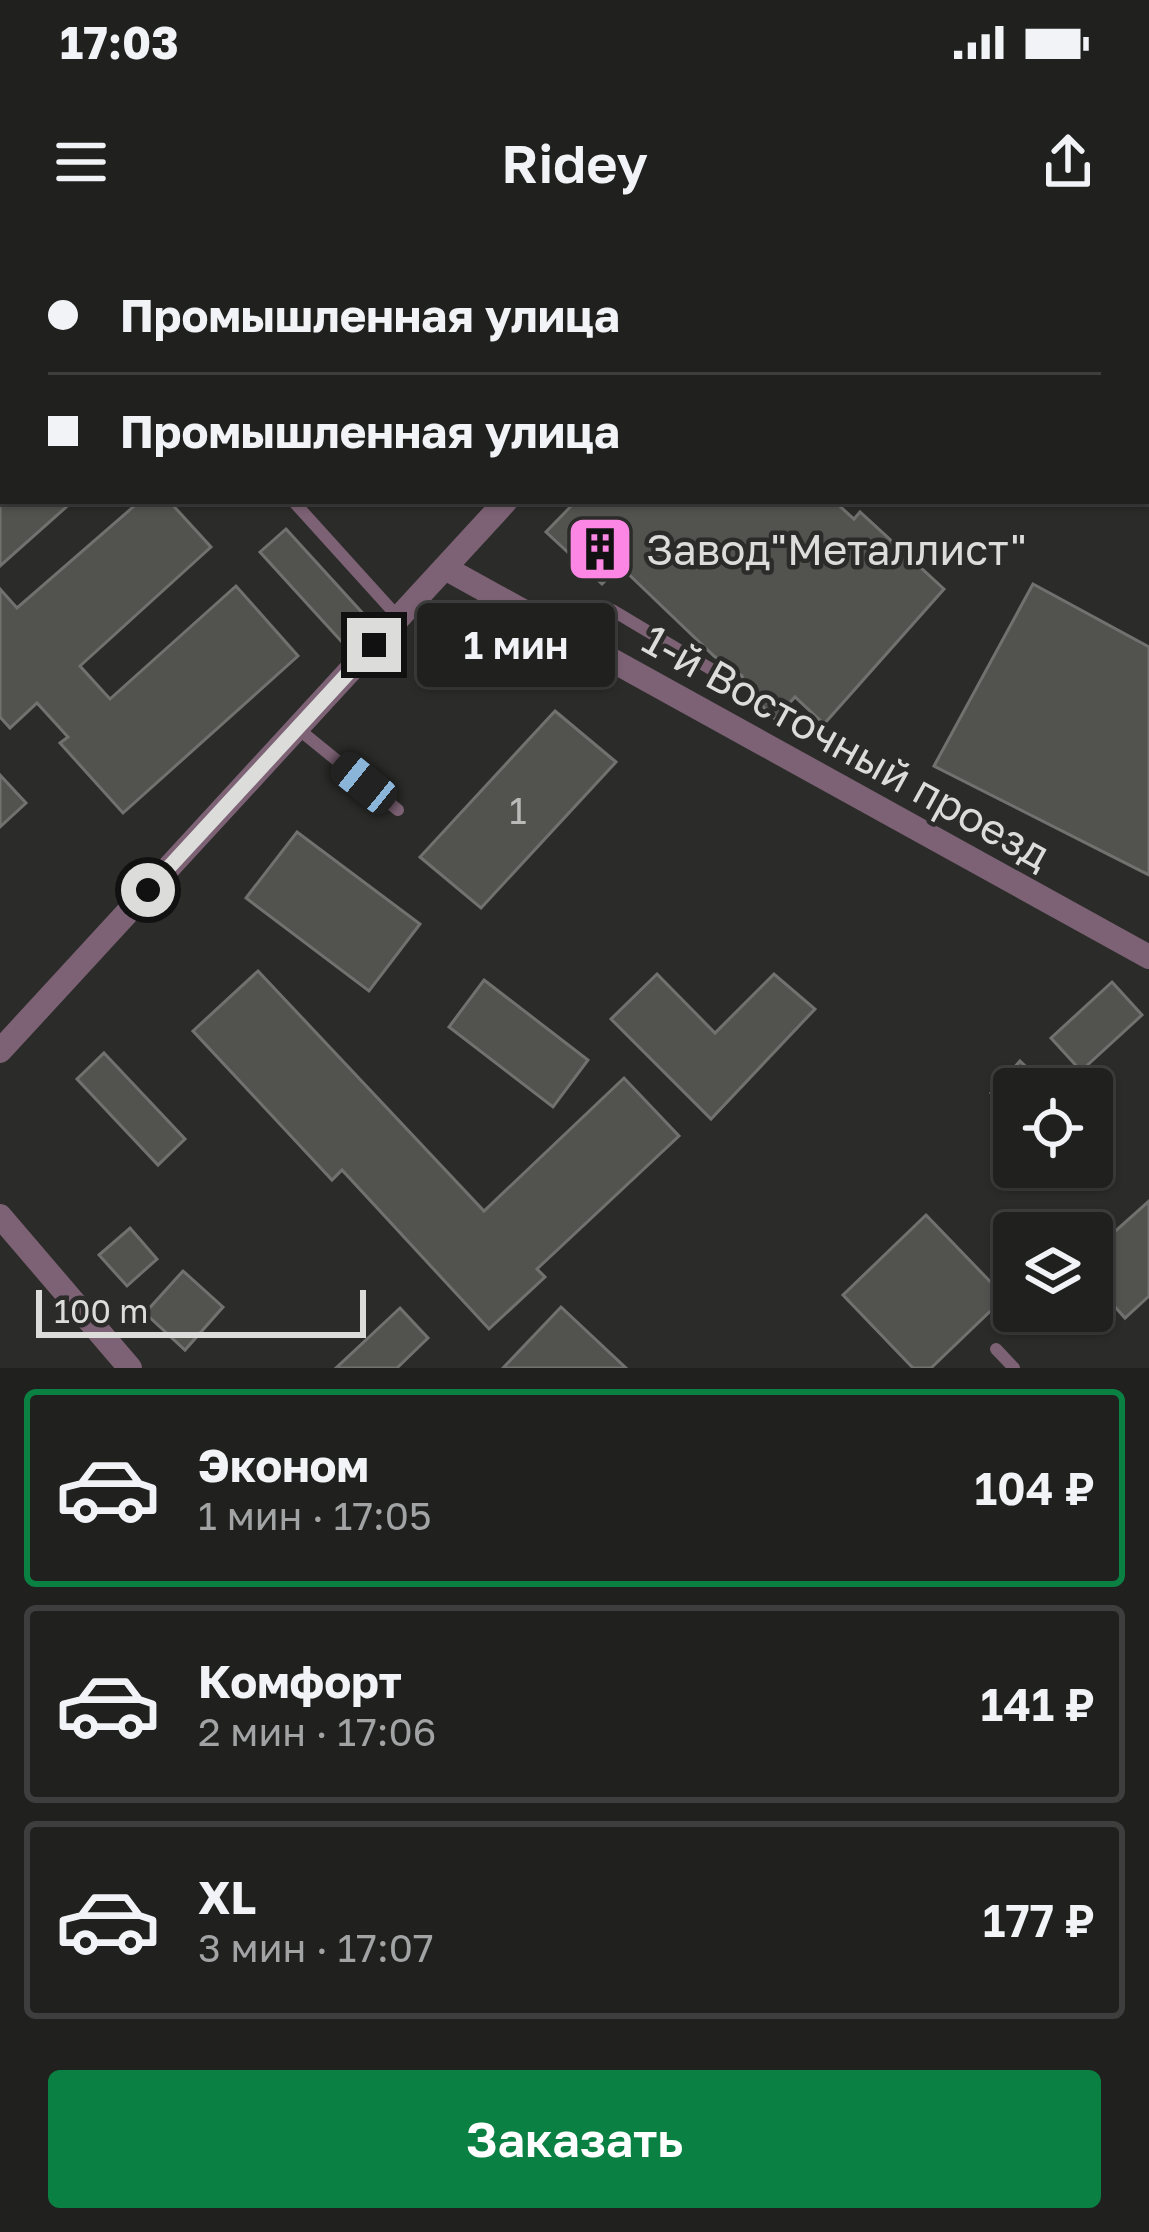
<!DOCTYPE html>
<html lang="ru">
<meta charset="utf-8">
<style>
body{margin:0;font-family:"Golos Text",sans-serif;background:#2d2e2c;color:#f1f3f6;height:100vh;display:flex;flex-direction:column;font-size:45px;white-space:nowrap}
*{box-sizing:border-box;margin:0}
p{font-size:39px;color:#a2a3a4}
.icon{flex:none;width:66px;height:66px;fill:none;stroke:currentColor;stroke-width:2;stroke-linecap:round;stroke-linejoin:round}
.map{position:relative;height:1128px;overflow:hidden}
.details{display:flex;flex-direction:column;background:#20211f;flex:1}
.details>*{flex:none}
.hud{position:absolute;left:0px;top:0px;width:1149px;height:264px;box-shadow:0 3px 9px #0004,0 0 0 3px #3d3e3d;display:grid;align-content:center;height:264px;padding:0 48px;background:#20211f}
.tools{position:absolute;left:993px;top:828px;display:grid;gap:24px}
.tools a{display:grid;place-items:center;width:120px;height:120px;border-radius:12px;background:#20211f;box-shadow:0 3px 9px #0004,0 0 0 3px #3d3e3d;font-size:60px}
.scale{position:absolute;left:36px;bottom:30px;width:330px;box-sizing:border-box;padding-left:12px;border:6px solid #dcdddb;border-top:0;font-size:33px;line-height:42px;white-space:nowrap;color:#dcdddb;-webkit-text-stroke:9px #2b2c29;paint-order:stroke}
.end{position:absolute;width:54px;height:54px;margin:-27px;border:15px solid #dcdddb;background:#111;box-shadow:0 0 0 6px #111}
.from{border-radius:50%}
.bubble{position:absolute;height:84px;border-radius:12px;background:#20211f;box-shadow:0 3px 9px #0004,0 0 0 3px #3d3e3d;font-size:39px;font-weight:600;line-height:84px;text-align:center}
.car{position:absolute;width:36px;height:72px;margin:-36px -18px;border-radius:15px;box-shadow:0 0 9px 3px #0007;background:linear-gradient(#222 24%,#8ab4d8 0 40%,#222 0 76%,#8ab4d8 0 86%,#222 0)}
.hud b{display:flex;align-items:center;gap:42px;height:114px;font-size:45px}
.hud b+b{border-top:3px solid #3d3e3d}
.hud i{width:30px;height:30px;background:#f1f3f6}
ul{padding:21px 0 0;list-style:none}
li{display:flex;align-items:center;gap:36px;height:198px;margin:0 24px 18px;padding:0 24px;border:6px solid #3d3e3d;border-radius:12px}
li div{flex:1}
li b{display:block;font-size:45px}
li em{font-style:normal;font-weight:600}
li.active{border-color:#0b8043}
li>.icon{width:108px;height:108px;stroke-width:1.5}
.button{display:flex;gap:24px;margin-top:auto;padding:24px 48px}
.button a{flex:1;height:138px;border-radius:12px;background:#0b8043;color:#fff;font-size:48px;font-weight:600;line-height:138px;text-align:center}
.status{display:flex;justify-content:space-between;align-items:center;height:84px;padding:0 60px;background:#20211f;direction:ltr}
.status svg{height:33px;fill:currentColor}
header{display:flex;justify-content:space-between;align-items:center;height:156px;padding:0 48px;background:#20211f;font-size:54px;font-weight:600}
.map>svg:first-child{display:block}
.building{fill:#52534f;stroke:#71726f;stroke-width:3}
.lines{fill:none;stroke-linecap:round;stroke-linejoin:round}
.lane{stroke:#7d6275;stroke-width:12}
.street{stroke:#7d6275;stroke-width:24}
.route{stroke:#dcdddb;stroke-width:15}
.labels{text-anchor:middle;dominant-baseline:central;stroke-width:9;stroke-linejoin:round;paint-order:stroke}
.number-label{font-size:36px;fill:#babab8}
.poi-label{font-size:42px;fill:#dcdddb;stroke:#2b2c29;text-anchor:start}
.street-label{font-size:42px;fill:#dcdddb;stroke:#2b2c29}
</style>
<div class="status"><b>17:03</b><svg viewBox="0 0 49 12"><path d="M0 12V9h3v3zM5 12V6h3v6zM10 12V3h3v9zM15 12V0h3v12zM26 1h20v11H26zM47 4h2v5h-2z"/></svg></div>
<header><svg class="icon" aria-label="menu" viewBox="0 0 24 24"><path d="M4 6h16M4 12h16M4 18h16"/></svg>Ridey<svg class="icon" aria-label="share" viewBox="0 0 24 24"><path d="M12 15V3M7 8l5-5 5 5M5 13v7h14v-7"/></svg></header>
<div class="map">
<svg width="1149" height="1128" viewBox="0 0 1149 1128">
<rect width="100%" height="100%" fill="#2b2c29"/>
<!-- building -->
<g class="building">
<path d="M0,261h73l-73,65z"/>
<path d="M140,261h29l42,46 -131,119 30,33 126,-113 62,70 -175,157 -63,-70 8,-6 -31,-34 -27,25 -10,-11v-128l17,19z"/>
<path d="M576,261h258l20,18 6,-7 84,77 -120,135 -29,-27 -20,22 -30,-31 -3,-12 -28,-20 -94,-90 -18,18 -56,-52z"/>
<path d="M286,289l81,89 -26,23 -81,-89z"/>
<path d="M1033,344l116,63v228l-215,-109z"/>
<path d="M555,471l61,51 -135,146 -61,-51z"/>
<path d="M0,535l26,28 -26,24z"/>
<path d="M297,592l123,92 -51,67 -123,-93z"/>
<path d="M258,731l226,240 140,-133 55,58 -142,133 8,8 -56,52 -147,-159 -10,10 -139,-149z"/>
<path d="M657,734l58,59 59,-59 41,35 -104,110 -100,-100z"/>
<path d="M484,740l104,80 -35,47 -104,-80z"/>
<path d="M1112,742l30,33 -61,56 -30,-33z"/>
<path d="M104,813l81,86 -27,26 -81,-86z"/>
<path d="M1020,821l17,16 -11,12h-12v26l-23,-22z"/>
<path d="M1149,961v95l-24,22 -33,-37v-29z"/>
<path d="M926,975l79,82 -74,71h-18l-70,-73z"/>
<path d="M130,988l27,31 -30,27 -28,-31z"/>
<path d="M183,1031l40,36 -38,43 -40,-37z"/>
<path d="M561,1067l65,61h-123z"/>
<path d="M400,1068l28,30 -31,30h-61z"/>
</g>
<g class="lines">
<!-- lane -->
<g class="lane">
<path d="M54,0l3,3"/>
<path d="M1128,0l6,3"/>
<path d="M1146,10l3,1"/>
<path d="M293,261l105,116"/>
<path d="M591,408l21,-38 124,74"/>
<path d="M297,488l101,82"/>
<path d="M996,1109l18,19"/>
</g>
<!-- street -->
<g class="street">
<path d="M744,3l2,-3"/>
<path d="M445,328l704,389"/>
<path d="M0,811l506,-550"/>
<path d="M0,976l130,152"/>
</g>
</g>
<g class="lines">
<!-- route -->
<path class="route" d="M148,650l226,-245"/>
</g>
<!-- icons -->
<defs>
<g id="building-square" transform="scale(3.45)"><rect x="-9" y="-9" width="18" height="18" rx="4" fill="#fc86e3" stroke="#2b2c29"/><path d="M-4-6H4V6H1V3H-1V6H-4ZM-2.5-4.3h1.7v1.8h-1.7ZM.8-4.3h1.7v1.8H.8ZM-2.5-1h1.7V.8h-1.7ZM.8-1h1.7V.8H.8Z" fill="#111"/></g>
</defs>
<g fill-rule="evenodd">
<use href="#building-square" x="600" y="309"/>
</g>
<g class="labels">
<!-- number labels -->
<g class="number-label">
<text x="518" y="570">1</text>
</g>
<!-- poi labels -->
<g class="poi-label">
<text x="646" y="309">Завод"Металлист"</text>
</g>
<!-- street labels -->
<g class="street-label">
<text transform="translate(847 506) rotate(29)">1-й Восточный проезд</text>
</g>
</g>
</svg>
<div class="tools">
<a><svg class="icon" aria-label="locate" viewBox="0 0 24 24"><circle cx="12" cy="12" r="6"/><path d="M12 2v4M12 18v4M2 12h4M18 12h4"/></svg></a>
<a><svg class="icon" aria-label="layers" viewBox="0 0 24 24"><path d="M12 4l9 5-9 5-9-5zM3 14l9 5 9-5"/></svg></a>
</div>
<div class="scale">100 m</div>
<i class="end from" style="left:148px;top:650px"></i>
<i class="end" style="left:374px;top:405px"></i>
<div class="bubble" style="left:417px;top:363px;width:198px">1 мин</div>
<i class="car" style="left:364px;top:543px;rotate:309deg"></i>
<div class="hud">
<b><i class="from"></i>Промышленная улица</b>
<b><i></i>Промышленная улица</b>
</div>
</div>
<section class="details">
<ul>
<li class="active"><svg class="icon" aria-label="car" viewBox="0 0 24 24"><path d="M5 17H2v-5l4-1 3-4h7l3 4 3 1v5h-3M9 17h6M6 11h13"/><circle cx="7" cy="17" r="2"/><circle cx="17" cy="17" r="2"/></svg><div><b>Эконом</b><p>1 мин · 17:05</p></div><em>104 ₽</em></li>
<li><svg class="icon" aria-label="car" viewBox="0 0 24 24"><path d="M5 17H2v-5l4-1 3-4h7l3 4 3 1v5h-3M9 17h6M6 11h13"/><circle cx="7" cy="17" r="2"/><circle cx="17" cy="17" r="2"/></svg><div><b>Комфорт</b><p>2 мин · 17:06</p></div><em>141 ₽</em></li>
<li><svg class="icon" aria-label="car" viewBox="0 0 24 24"><path d="M5 17H2v-5l4-1 3-4h7l3 4 3 1v5h-3M9 17h6M6 11h13"/><circle cx="7" cy="17" r="2"/><circle cx="17" cy="17" r="2"/></svg><div><b>XL</b><p>3 мин · 17:07</p></div><em>177 ₽</em></li>
</ul>
<div class="button"><a>Заказать</a></div>
</section>
